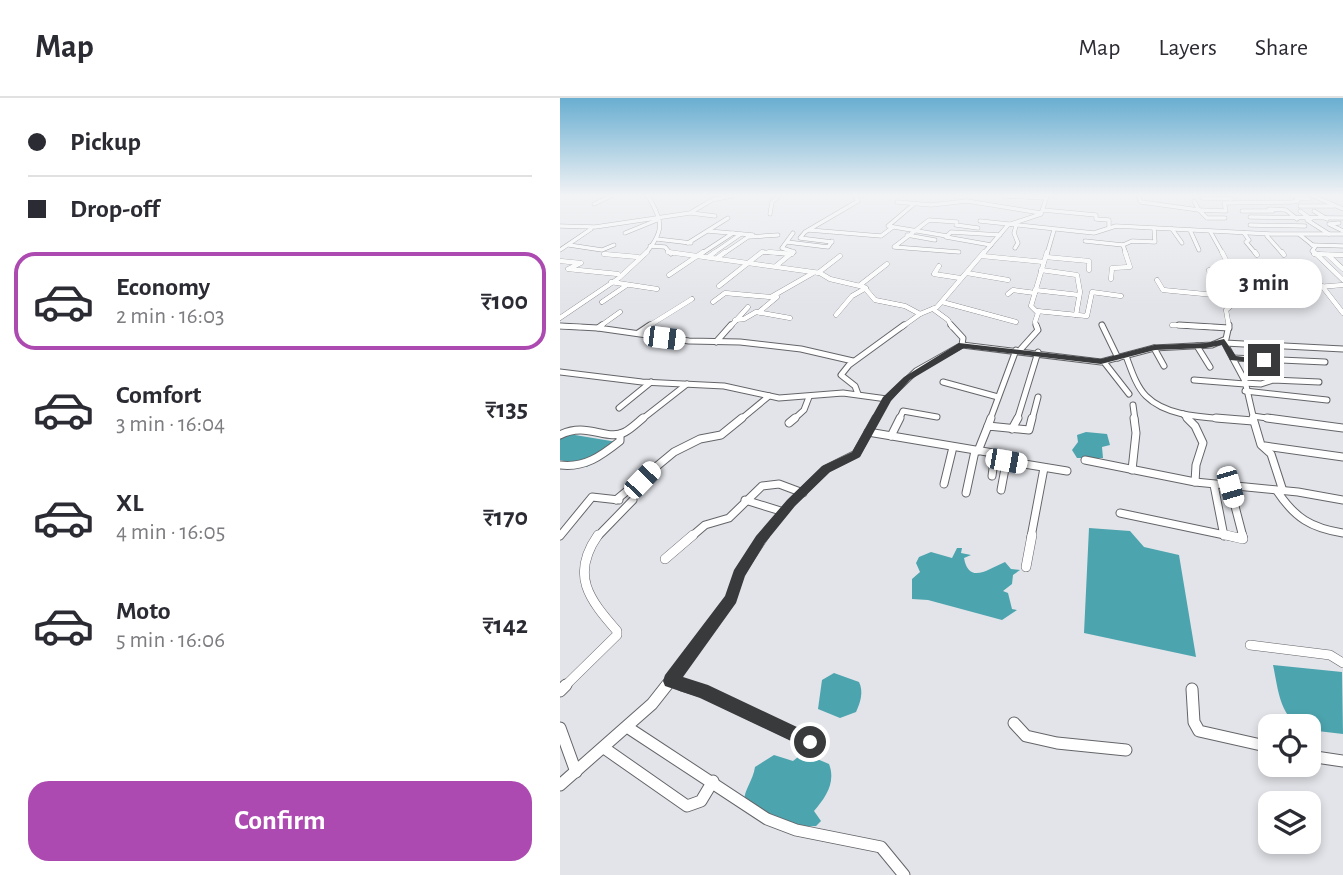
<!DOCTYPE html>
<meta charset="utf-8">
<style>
body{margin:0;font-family:"Alegreya Sans",sans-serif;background:#f2f2f3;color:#2b2b33;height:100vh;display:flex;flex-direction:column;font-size:26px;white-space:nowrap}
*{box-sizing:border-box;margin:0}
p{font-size:23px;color:#7c7c81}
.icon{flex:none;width:38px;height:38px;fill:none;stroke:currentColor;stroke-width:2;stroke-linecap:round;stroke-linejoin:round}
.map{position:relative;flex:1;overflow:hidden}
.drawer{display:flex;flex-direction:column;background:#fff;width:560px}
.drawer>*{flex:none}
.hud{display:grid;align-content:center;height:154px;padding:0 28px;background:#fff}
.tools{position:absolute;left:698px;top:616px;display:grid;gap:14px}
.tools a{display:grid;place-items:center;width:63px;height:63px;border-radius:14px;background:#fff;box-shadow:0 4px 10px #0003;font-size:35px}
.end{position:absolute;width:32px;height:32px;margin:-16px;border:9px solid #393a3c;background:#fff;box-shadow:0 0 0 4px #fff}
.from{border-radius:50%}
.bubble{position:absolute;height:49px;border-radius:21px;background:#fff;box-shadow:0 4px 10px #0003;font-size:23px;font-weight:700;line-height:49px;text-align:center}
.car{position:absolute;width:21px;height:42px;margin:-21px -10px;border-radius:9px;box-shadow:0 0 5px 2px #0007;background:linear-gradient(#fff 24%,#345 0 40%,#fff 0 76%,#345 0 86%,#fff 0)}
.hud b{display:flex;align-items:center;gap:24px;height:66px;font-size:26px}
.hud b+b{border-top:2px solid #e1e1e2}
.hud i{width:18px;height:18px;background:#2b2b33}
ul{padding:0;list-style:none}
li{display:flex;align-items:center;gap:21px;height:98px;margin:0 14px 10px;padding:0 14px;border:4px solid transparent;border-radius:21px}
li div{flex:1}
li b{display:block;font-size:26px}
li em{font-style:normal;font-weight:700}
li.on{border-color:#ad4ab1}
li>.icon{width:63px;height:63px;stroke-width:1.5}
.action{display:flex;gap:14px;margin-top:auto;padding:14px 28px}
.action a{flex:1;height:80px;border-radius:21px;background:#ad4ab1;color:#fff;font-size:28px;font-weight:700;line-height:80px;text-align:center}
header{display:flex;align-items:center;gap:42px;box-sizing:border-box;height:98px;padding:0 35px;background:#fff;border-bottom:2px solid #e1e1e2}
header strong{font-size:33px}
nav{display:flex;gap:38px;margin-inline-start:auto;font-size:24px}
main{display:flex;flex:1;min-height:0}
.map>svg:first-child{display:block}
.water{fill:#4ca4ae}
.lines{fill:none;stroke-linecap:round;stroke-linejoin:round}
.minor-far5-casing{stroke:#646569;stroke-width:4.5}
.minor-far4-casing{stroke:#646569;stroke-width:5}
.minor-far3-casing{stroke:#646569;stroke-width:7}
.minor-far2-casing{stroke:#646569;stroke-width:9}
.minor-far1-casing{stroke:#646569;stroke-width:10}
.minor-casing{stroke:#646569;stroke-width:13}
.minor-far5{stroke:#fff;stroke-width:3.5}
.minor-far4{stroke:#fff;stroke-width:4.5}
.minor-far3{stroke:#fff;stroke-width:5}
.minor-far2{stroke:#fff;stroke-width:7}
.minor-far1{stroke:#fff;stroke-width:9}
.minor{stroke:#fff;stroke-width:11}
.route{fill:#393a3c}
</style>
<header>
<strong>Map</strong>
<nav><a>Map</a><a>Layers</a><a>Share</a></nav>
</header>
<main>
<section class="drawer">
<div class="hud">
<b><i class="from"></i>Pickup</b>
<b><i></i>Drop-off</b>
</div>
<ul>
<li class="on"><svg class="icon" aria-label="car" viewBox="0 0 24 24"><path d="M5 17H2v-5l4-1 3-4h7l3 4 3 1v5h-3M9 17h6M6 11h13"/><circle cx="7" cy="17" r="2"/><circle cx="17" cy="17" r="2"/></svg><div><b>Economy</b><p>2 min · 16:03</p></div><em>₹100</em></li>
<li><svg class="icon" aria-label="car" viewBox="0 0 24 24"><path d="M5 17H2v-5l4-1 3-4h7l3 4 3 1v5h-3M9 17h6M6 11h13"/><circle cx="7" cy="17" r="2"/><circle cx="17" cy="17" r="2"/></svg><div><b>Comfort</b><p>3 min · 16:04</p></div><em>₹135</em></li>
<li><svg class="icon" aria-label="car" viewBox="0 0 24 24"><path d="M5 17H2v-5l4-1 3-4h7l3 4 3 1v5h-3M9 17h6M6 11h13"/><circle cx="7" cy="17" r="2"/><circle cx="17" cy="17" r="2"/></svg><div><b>XL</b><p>4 min · 16:05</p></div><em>₹170</em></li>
<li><svg class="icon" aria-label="car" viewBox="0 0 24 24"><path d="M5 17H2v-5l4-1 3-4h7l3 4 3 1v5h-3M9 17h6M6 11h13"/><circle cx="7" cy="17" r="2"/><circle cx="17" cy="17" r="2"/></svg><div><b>Moto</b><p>5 min · 16:06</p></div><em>₹142</em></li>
</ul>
<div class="action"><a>Confirm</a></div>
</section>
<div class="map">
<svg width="783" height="777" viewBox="0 0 783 777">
<rect width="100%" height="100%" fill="#e3e4e9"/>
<!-- water -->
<g class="water">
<path d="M526,334l21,2 3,11 -8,2 1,11h-26l-5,-8 6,-8 -1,-7z"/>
<path d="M9,336l48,8 -30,25 -27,-7v-21z"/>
<path d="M529,430l41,3 14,16 35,8 17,102 -112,-24z"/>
<path d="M397,450h5l-1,5 10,2 -7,3c5,27 24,11 41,4l6,7 9,1 -7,5 -1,9 -9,7 5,2 4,16 5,1 -15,10 -74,-20 -16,-1v-20l8,-7 -4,-9 3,-6 12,-5 21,6z"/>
<path d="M713,567l69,7 1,62 -34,-4v-4c-29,0 -31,-39 -36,-61z"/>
<path d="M274,575l25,9c5,10 1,21 -3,30l-16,6 -22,-9 4,-29z"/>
<path d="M243,655l26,11c7,18 -3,33 -15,47l7,10 -5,5 -25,1 -47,-25c0,-13 9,-21 11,-35l19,-12 19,6z"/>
</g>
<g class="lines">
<!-- minor-far5 casing -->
<g class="minor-far5-casing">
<g id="minor-far5">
<path d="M445,98l41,2"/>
<path d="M578,98l3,6 58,8 -5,-9"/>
<path d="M753,98l30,13"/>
<path d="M642,100l30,1"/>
<path d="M337,104l34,3 36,-4 74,12"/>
<path d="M34,106l17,-8"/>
<path d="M354,106l-26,22 59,10 4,-4 49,3"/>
<path d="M740,108h34"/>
<path d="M709,111l17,1 11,9"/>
<path d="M483,112l53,5v4l13,1v7"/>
<path d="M639,112l27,1 -2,-8 68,-1 6,-1 -2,-3 13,1"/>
<path d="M639,112l8,8h18"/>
<path d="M682,113h31"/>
<path d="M740,113l11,8"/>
<path d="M754,113l13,8"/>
<path d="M131,115l24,3"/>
<path d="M210,116l2,-12 7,-6"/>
<path d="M690,119l93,1"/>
<path d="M747,122l22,14"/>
<path d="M420,123l114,12 22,-7 155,8h72"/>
<path d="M397,124l-28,-2 -35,27 65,5"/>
<path d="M779,125l-10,1 14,7"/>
<path d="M396,127l22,3"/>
<path d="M690,127l55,1"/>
<path d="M0,128l35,1 95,-14 22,-13 19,-4"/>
<path d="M612,131l10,14"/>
<path d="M249,132l72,6 12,-9"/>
<path d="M630,132l9,20"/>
<path d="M148,133l45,4"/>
<path d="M650,133l13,23"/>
<path d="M65,135l32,-13"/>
<path d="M684,135l5,7 -3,2 10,12"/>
<path d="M347,137l28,5"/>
<path d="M740,137l15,12 -3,4 3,3"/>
<path d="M707,138l16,18"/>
<path d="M386,139l45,8"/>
<path d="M97,141l34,4"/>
<path d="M525,143l38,4 9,-4 23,1 -1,-14"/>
<path d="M227,144l41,5 4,-6"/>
<path d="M272,144l-32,-4 5,-6 53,-31 -3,-5"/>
<path d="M128,145l40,-25"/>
<path d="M9,147l33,5 12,-5"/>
<path d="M563,147l3,9"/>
<path d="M752,147l31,1"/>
<path d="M90,148l15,1 6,7"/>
<path d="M455,150l3,-5 -4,-10 2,-7"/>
<path d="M0,152l31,-21"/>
<path d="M85,156c20,-23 18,-33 3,-58"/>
<path d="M141,156l32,-21"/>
<path d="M152,156l29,-20"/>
<path d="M163,156l25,-17 30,-2"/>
<path d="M200,156l3,-2 29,2"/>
<path d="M231,156l3,-2 -12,-4 11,-15"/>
<path d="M423,156l25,-29 33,-11 6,-18"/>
<path d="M487,156l7,-24"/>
<path d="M754,156h6"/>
</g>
</g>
<!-- minor-far4 casing -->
<g class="minor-far4-casing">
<g id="minor-far4">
<path d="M108,154l152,21 10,6 34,8 11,13 30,6 15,8"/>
<path d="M209,154l23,2"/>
<path d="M662,154l5,10"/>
<path d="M695,154l2,3"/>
<path d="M722,154l2,3"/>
<path d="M754,154l29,28"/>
<path d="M44,156l34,3"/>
<path d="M754,156l29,1"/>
<path d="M768,157l15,14"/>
<path d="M422,158l62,6"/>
<path d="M148,159l7,-5"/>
<path d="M486,159l43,4v9"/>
<path d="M157,160l8,-6"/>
<path d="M0,163l21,2 -13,6 50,5"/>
<path d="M738,167l20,21"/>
<path d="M216,168l17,-14"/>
<path d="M379,168l-5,8 26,4"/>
<path d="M662,168l8,18 15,16"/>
<path d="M481,172l36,5 3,17 -4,23"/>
<path d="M649,172l2,9 9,4 7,16"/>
<path d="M258,175l22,-17"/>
<path d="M407,175l41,7"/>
<path d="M109,177l34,-23"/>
<path d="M551,181l1,-11 18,-1 -5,-15"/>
<path d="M597,182l6,10 62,6"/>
<path d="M51,184l46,7"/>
<path d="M300,187l27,-21"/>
<path d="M159,188l43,-34"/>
<path d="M762,188l21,27"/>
<path d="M475,192l44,5"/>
<path d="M448,196l5,-4 22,3"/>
<path d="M42,204l25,-17"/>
<path d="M153,204l12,-9 46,4 42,-24"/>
<path d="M382,204l74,20"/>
<path d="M373,211l15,11 4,7"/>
<path d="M477,213l50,5 5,-24 29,4"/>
<path d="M199,214l18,-15"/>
<path d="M276,217l16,-19 14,-8"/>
<path d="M0,220l59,-40 28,-26"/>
<path d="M175,222l9,-1 12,-7 34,6"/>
<path d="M612,227l40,2"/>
<path d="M0,228l21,1"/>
<path d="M39,229l21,-15"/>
<path d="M87,229l45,-28"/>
<path d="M170,229l18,-20"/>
<path d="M342,229l18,-13 17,-7 47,-55"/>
<path d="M477,229l-2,-5 3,-9 -7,-7 16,-54"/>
<path d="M669,229l-3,-17 6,-5 73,-17 38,-3"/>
</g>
</g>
<!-- minor-far3 casing -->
<g class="minor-far3-casing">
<g id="minor-far3">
<path d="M42,227l-4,3 91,13 51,1 61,7 52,12"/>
<path d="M542,227l16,33"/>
<path d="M619,227l50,3"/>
<path d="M0,228l38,2"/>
<path d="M78,235l12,-8"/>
<path d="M156,244l15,-17"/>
<path d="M664,244l21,39 9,39"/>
<path d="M665,245l118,6"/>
<path d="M402,247l139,17 53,-14 58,-3 14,-6 3,-14"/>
<path d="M637,248l13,21"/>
<path d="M594,250l10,18"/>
<path d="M460,252l18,-20 -2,-5"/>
<path d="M566,258c5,13 10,30 20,40 22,22 62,21 91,24"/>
<path d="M673,260l92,4"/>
<path d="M544,264l25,32"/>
<path d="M0,274l82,10 82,4 55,12 64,-5 44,6 -12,21"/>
<path d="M634,282l51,4"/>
<path d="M383,284l55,15"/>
<path d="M684,285l17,1 12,-4 46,2"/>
<path d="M685,293l82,9"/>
<path d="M298,296l-3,-8 -14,-11 8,-10 55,-40"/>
<path d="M327,301l29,-28 46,-26 1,-7 -12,-13"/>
<path d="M573,307l2,15"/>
<path d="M59,310l32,-26"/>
<path d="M623,316l6,6"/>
<path d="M693,318l27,4"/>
<path d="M81,322l46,-36"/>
<path d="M180,322l29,-24"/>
<path d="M233,322l11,-10 5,-13"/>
<path d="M339,322l4,-9 34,6"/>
<path d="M430,322l26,-70"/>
<path d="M457,322l21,-68"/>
<path d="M472,322l6,-23"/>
</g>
</g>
<!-- minor-far2 casing -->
<g class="minor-far2-casing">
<g id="minor-far2">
<path d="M627,320l8,8 8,17 -7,22 -1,17"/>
<path d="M656,320l37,3"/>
<path d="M693,320l8,27 10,9 12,37"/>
<path d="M707,320l76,10"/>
<path d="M229,325l6,-5"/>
<path d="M428,328l3,-8"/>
<path d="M452,331l6,-11"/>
<path d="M308,334l137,23 2,3 -6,32"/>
<path d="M0,337c27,-14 47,7 65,-3 7,-4 13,-10 18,-14"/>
<path d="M331,338l9,-18"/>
<path d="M705,348l78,11"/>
<path d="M418,353l10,-25 41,4 3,-12"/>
<path d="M525,362l110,22 103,10 45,8"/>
<path d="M446,363l61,10"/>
<path d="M0,367c25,3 41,-9 60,-24v-7"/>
<path d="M572,372l4,-37 -2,-15"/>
<path d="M432,378l3,-23"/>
<path d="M384,386l9,-37"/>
<path d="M654,387l10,51"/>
<path d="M670,389l13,50"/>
<path d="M717,393c18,27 34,37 66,42"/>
<path d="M406,395l9,-42"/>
<path d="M56,402l58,-48 26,-13 21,-4 21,-17"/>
<path d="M185,402l39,12"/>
<path d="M560,415l114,24"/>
<path d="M0,438l32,-39 27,3"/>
<path d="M37,439l36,-37"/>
<path d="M131,439l14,-12 24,-7 33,-32 17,-2 24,9"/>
<path d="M203,439l28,-34 35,-34 30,-15 20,-36"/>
<path d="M471,439l13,-69"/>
</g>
</g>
<!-- minor-far1 casing -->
<g class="minor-far1-casing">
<g id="minor-far1">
<path d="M666,437l17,4 -1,-4"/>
<path d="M105,461l28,-24"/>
<path d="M466,469l6,-32"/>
<path d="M690,547l80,10 13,8"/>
<path d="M111,583l17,5"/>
<path d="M5,588l52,-51v-4c-28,-32 -47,-56 -19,-96"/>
<path d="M105,588l66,-87 8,-25 26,-39"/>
</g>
</g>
<!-- minor casing -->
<g class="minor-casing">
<g id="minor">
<path d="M122,587l20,6 107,51"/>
<path d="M632,591l2,33 5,9 71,16"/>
<path d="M0,593l6,-6"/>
<path d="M454,625l12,13 31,7 69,7"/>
<path d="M67,629l140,92 29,11 85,17 23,28"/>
<path d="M0,630l16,44"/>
<path d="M44,650l83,58 14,-5 12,-20"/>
<path d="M749,658l34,5"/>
<path d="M0,687l92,-81 15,-19"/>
</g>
</g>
<!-- minor-far5 -->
<use href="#minor-far5" class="minor-far5"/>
<!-- minor-far4 -->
<use href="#minor-far4" class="minor-far4"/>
<!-- minor-far3 -->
<use href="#minor-far3" class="minor-far3"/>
<!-- minor-far2 -->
<use href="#minor-far2" class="minor-far2"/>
<!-- minor-far1 -->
<use href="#minor-far1" class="minor-far1"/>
<!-- minor -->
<use href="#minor" class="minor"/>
</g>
<!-- sky -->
<linearGradient id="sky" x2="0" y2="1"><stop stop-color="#69aed1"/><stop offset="0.47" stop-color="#f2f3f5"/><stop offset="1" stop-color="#f2f3f5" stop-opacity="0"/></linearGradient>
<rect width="783" height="207" fill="url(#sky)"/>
<!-- route -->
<path class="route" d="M664,241l12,17 33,4 -5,3 -34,-3 -8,-15 -16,3 -51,2 -54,14 -137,-16 -54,32 -19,21 -31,56 -30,15 -35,34 -30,37 -20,33 -9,27 -53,74 25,8 108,51 2,6 -2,6 -6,2 -110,-52 -35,-12 -2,-5 2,-6 60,-79 9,-26 22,-34 31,-36 35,-34 30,-14 31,-55 21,-20 55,-34 142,16 53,-14 52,-2z"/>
</svg>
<div class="tools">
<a><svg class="icon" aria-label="locate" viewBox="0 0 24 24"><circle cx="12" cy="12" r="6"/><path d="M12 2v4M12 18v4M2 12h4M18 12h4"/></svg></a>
<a><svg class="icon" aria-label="layers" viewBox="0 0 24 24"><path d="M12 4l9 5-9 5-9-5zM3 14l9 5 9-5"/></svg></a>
</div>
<i class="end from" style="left:250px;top:644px"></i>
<i class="end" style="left:704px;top:262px"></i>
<div class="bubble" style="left:646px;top:161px;width:116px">3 min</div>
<i class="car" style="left:104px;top:240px;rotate:97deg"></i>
<i class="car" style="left:446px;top:363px;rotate:100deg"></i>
<i class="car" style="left:82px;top:382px;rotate:44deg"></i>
<i class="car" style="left:670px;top:389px;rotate:164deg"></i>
</div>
</main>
